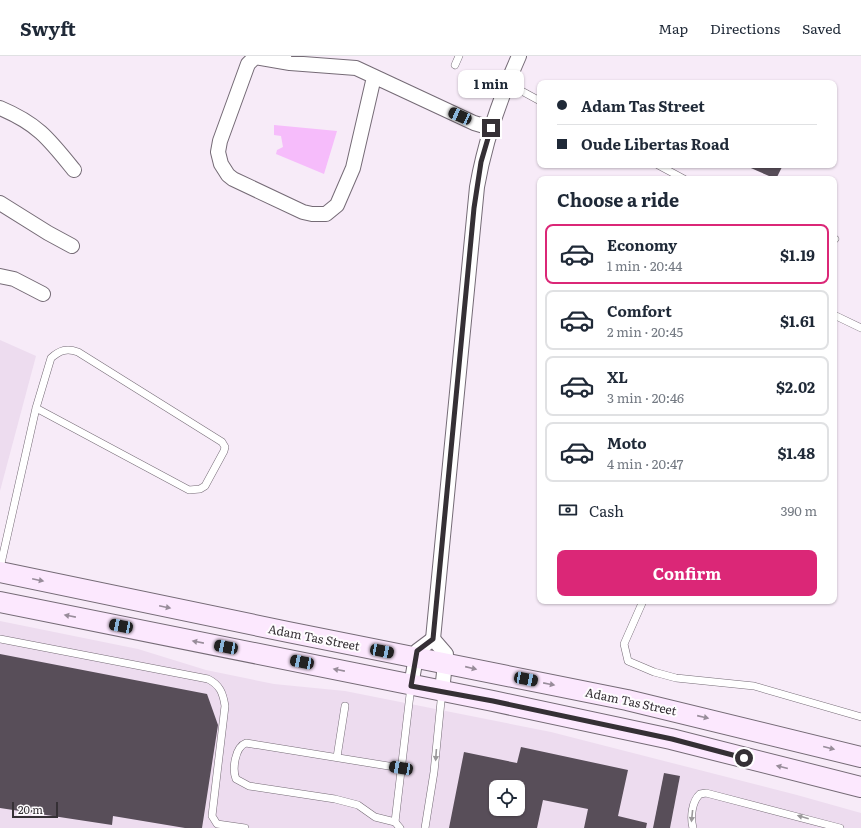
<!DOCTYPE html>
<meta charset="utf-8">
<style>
body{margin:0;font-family:Literata,serif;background:#f2f2f3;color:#1f2937;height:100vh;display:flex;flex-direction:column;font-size:15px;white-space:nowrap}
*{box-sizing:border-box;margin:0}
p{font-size:13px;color:#747a83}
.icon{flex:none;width:22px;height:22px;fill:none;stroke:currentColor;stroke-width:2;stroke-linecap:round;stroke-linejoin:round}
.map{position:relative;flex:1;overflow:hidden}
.drawer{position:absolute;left:537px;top:120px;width:300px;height:428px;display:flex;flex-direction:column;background:#fff;border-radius:8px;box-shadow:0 1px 3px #0004}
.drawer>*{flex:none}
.guide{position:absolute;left:537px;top:24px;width:300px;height:88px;border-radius:8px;box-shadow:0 1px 3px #0004;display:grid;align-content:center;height:88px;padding:0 20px;background:#fff}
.buttons{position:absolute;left:489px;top:724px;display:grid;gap:8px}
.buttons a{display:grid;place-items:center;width:36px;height:36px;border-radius:8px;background:#fff;box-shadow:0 1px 3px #0004;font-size:20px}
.scale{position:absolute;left:12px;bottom:10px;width:46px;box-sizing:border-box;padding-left:4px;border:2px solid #353035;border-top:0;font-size:11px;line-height:14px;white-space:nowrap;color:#353035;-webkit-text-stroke:3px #fefcfe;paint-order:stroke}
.end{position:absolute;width:18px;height:18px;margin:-9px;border:5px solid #353035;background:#fff;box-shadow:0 0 0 2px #fff}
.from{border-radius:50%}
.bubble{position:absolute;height:28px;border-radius:8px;background:#fff;box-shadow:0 1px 3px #0004;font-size:13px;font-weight:700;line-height:28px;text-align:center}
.car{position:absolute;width:12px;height:24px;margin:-12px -6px;border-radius:5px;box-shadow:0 0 3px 1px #0007;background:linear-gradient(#222 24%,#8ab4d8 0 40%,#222 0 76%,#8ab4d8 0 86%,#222 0)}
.guide b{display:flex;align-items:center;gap:14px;height:38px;font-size:15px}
.guide b+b{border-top:1px solid #e0e1e3}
.guide i{width:10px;height:10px;background:#1f2937}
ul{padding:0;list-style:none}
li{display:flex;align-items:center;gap:12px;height:60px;margin:0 8px 6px;padding:0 12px;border:2px solid #e0e1e3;border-radius:8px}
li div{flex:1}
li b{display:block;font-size:15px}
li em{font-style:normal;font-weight:700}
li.selected{border-color:#db2777}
li>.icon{width:36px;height:36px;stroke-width:1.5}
h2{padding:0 20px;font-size:18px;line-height:48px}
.pay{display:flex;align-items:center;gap:10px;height:44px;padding:0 20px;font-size:15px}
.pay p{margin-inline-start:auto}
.primary-button{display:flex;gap:8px;margin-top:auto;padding:8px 20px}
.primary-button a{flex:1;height:46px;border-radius:8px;background:#db2777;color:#fff;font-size:16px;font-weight:700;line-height:46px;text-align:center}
header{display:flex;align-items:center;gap:24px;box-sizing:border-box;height:56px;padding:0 20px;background:#fff;border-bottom:1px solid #e0e1e3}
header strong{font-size:19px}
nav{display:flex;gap:22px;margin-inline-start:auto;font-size:14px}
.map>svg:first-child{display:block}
.built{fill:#eddcef;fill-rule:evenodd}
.green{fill:#f6bcfb}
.building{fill:#584e59;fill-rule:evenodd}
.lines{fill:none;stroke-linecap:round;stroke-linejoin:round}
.lane-casing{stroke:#756b76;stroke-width:8}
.street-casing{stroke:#756b76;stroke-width:16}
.secondary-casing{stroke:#756b76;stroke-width:22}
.lane{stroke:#fff;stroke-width:7}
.street{stroke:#fff;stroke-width:14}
.secondary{stroke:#fce8fe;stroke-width:20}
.oneway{fill:#988c9a}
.oneway2{fill:#9a989a}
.route{stroke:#353035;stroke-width:5}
.labels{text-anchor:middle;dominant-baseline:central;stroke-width:4;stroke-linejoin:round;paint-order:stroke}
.street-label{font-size:12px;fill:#353035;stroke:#fefcfe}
</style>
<header>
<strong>Swyft</strong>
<nav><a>Map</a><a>Directions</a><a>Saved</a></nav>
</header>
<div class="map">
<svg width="861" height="772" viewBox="0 0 861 772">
<rect width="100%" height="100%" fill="#f7ebf8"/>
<!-- built -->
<g class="built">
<path d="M0,284l36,16 -36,135z"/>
<path d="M0,565l138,28 68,21 68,14 71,7 206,41 246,63 64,18v15h-861zM496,731h22v22h-22z"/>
</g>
<!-- green -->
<path class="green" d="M274,69l63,6 -13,43 -48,-20 1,-4 6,-3 -2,-11 -7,-1z"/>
<!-- building -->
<g class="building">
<path d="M744,109h39l-7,14z"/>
<path d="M0,598l207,40 11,31 -16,103h-17l-72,-12 -1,9 -112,-17z"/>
<path d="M521,691l107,23 -10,46 29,7 -1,5h-62l4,-19 -45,-9 -6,28h-88l15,-76 53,11zM496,731h22v22h-22z"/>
<path d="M664,717l16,3 -10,52h-17z"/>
</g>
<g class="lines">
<!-- lane casing -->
<g class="lane-casing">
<g id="lane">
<path d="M455,9l4,-9"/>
<path d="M507,27l33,18"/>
<path d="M658,109l26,14"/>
<path d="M834,184l1,-1"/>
<path d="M834,259l27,13"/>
<path d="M0,512l36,-160 15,-50c9,-8 16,-10 27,-6l144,90 3,5 -1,4 -19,35 -5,3 -11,1 -153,-82"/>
<path d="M643,545l-19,43 4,17 26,11 22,6 78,8 107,31"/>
<path d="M0,583l208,40c12,6 15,14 17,27l-13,110 5,8 28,4"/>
<path d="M337,701l8,-51"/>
<path d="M395,766l16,-136"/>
<path d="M400,772l-5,-6 -20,-5 -17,-12 -23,-6 -86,-13 -13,-7c-4,-10 -1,-32 10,-36l155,25"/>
<path d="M425,772l9,-56 8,-81"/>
<path d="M693,772c-3,-11 -1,-27 7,-34l6,-1 134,35"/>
</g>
</g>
<!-- street casing -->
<g class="street-casing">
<g id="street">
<path d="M374,21l-21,91 -16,37 -11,9h-14l-9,-2 -70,-33 -5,-4 -7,-11 -3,-12 2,-11 28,-77 7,-7 35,6 66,5 118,55 17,5"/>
<path d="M0,52c38,16 49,31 74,62"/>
<path d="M0,147l48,30 24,13"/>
<path d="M0,220l14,3 29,15"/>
<path d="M433,583l44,-452c8,-46 23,-89 42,-131"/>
<path d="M433,583l13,15 -4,37"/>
<path d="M411,630l6,-35 16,-12"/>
</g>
</g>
<!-- secondary casing -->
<g class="secondary-casing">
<g id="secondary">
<path d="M0,516l288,60 339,68 234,57"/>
<path d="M0,546l493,99 178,38 190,48"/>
</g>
</g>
<!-- lane -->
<use href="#lane" class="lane"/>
<!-- street -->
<use href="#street" class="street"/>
<!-- secondary -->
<use href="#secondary" class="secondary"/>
</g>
<!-- one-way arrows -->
<defs><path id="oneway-solid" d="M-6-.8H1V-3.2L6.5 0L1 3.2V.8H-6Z"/></defs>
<g class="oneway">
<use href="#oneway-solid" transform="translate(38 524) rotate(12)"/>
<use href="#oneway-solid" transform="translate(165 551) rotate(12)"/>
<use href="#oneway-solid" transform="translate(70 560) rotate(-169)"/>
<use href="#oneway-solid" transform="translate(198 586) rotate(-169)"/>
<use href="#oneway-solid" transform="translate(471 612) rotate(13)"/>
<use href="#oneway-solid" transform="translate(339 614) rotate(-169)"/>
<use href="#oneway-solid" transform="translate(549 628) rotate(11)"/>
<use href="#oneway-solid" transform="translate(703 661) rotate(13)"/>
<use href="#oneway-solid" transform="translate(829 692) rotate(14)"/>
<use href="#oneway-solid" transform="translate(782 711) rotate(-166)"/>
</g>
<g class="oneway2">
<use href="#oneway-solid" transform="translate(436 699) rotate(94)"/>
<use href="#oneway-solid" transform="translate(692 760) rotate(96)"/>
<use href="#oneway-solid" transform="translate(803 761) rotate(-164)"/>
</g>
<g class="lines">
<!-- route -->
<path class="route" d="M491,72l-10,34 -7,46 -41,431 -16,12 -6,35 82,15 179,38 72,19"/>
</g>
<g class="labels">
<!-- street labels -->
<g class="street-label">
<text transform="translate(314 581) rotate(11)">Adam Tas Street</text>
<text transform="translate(631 645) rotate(12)">Adam Tas Street</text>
</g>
</g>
</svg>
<div class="buttons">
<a><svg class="icon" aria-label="locate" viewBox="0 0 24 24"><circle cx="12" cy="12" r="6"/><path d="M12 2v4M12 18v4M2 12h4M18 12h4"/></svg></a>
</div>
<div class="scale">20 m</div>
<i class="end from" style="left:744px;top:702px"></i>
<i class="end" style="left:491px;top:72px"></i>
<div class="bubble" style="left:458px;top:14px;width:66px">1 min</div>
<i class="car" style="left:460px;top:60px;rotate:294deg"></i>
<i class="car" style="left:121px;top:570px;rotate:281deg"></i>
<i class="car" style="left:226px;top:591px;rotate:281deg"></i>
<i class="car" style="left:382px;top:595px;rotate:101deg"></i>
<i class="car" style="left:302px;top:606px;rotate:281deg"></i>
<i class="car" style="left:526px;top:623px;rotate:101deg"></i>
<i class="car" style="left:401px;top:712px;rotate:280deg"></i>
<div class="guide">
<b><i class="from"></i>Adam Tas Street</b>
<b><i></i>Oude Libertas Road</b>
</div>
<section class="drawer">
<h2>Choose a ride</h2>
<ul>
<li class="selected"><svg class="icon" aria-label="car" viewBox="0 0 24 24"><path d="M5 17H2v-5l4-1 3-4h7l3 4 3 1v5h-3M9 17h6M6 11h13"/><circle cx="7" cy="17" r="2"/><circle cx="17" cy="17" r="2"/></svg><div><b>Economy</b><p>1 min · 20:44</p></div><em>$1.19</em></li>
<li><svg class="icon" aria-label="car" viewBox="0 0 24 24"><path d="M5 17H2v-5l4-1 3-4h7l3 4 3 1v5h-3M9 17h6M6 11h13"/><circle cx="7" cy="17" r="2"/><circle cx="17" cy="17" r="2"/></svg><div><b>Comfort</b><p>2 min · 20:45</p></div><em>$1.61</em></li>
<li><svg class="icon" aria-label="car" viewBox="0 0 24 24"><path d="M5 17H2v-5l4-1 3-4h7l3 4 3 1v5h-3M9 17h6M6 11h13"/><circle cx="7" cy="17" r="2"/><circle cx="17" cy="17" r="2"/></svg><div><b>XL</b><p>3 min · 20:46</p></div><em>$2.02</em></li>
<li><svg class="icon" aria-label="car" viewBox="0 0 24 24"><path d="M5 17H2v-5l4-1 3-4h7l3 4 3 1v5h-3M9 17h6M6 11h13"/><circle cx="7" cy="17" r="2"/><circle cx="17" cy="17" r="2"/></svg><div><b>Moto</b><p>4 min · 20:47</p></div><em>$1.48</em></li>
</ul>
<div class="pay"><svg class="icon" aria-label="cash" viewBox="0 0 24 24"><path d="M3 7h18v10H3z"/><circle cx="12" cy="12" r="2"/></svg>Cash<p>390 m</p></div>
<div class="primary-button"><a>Confirm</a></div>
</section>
</div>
